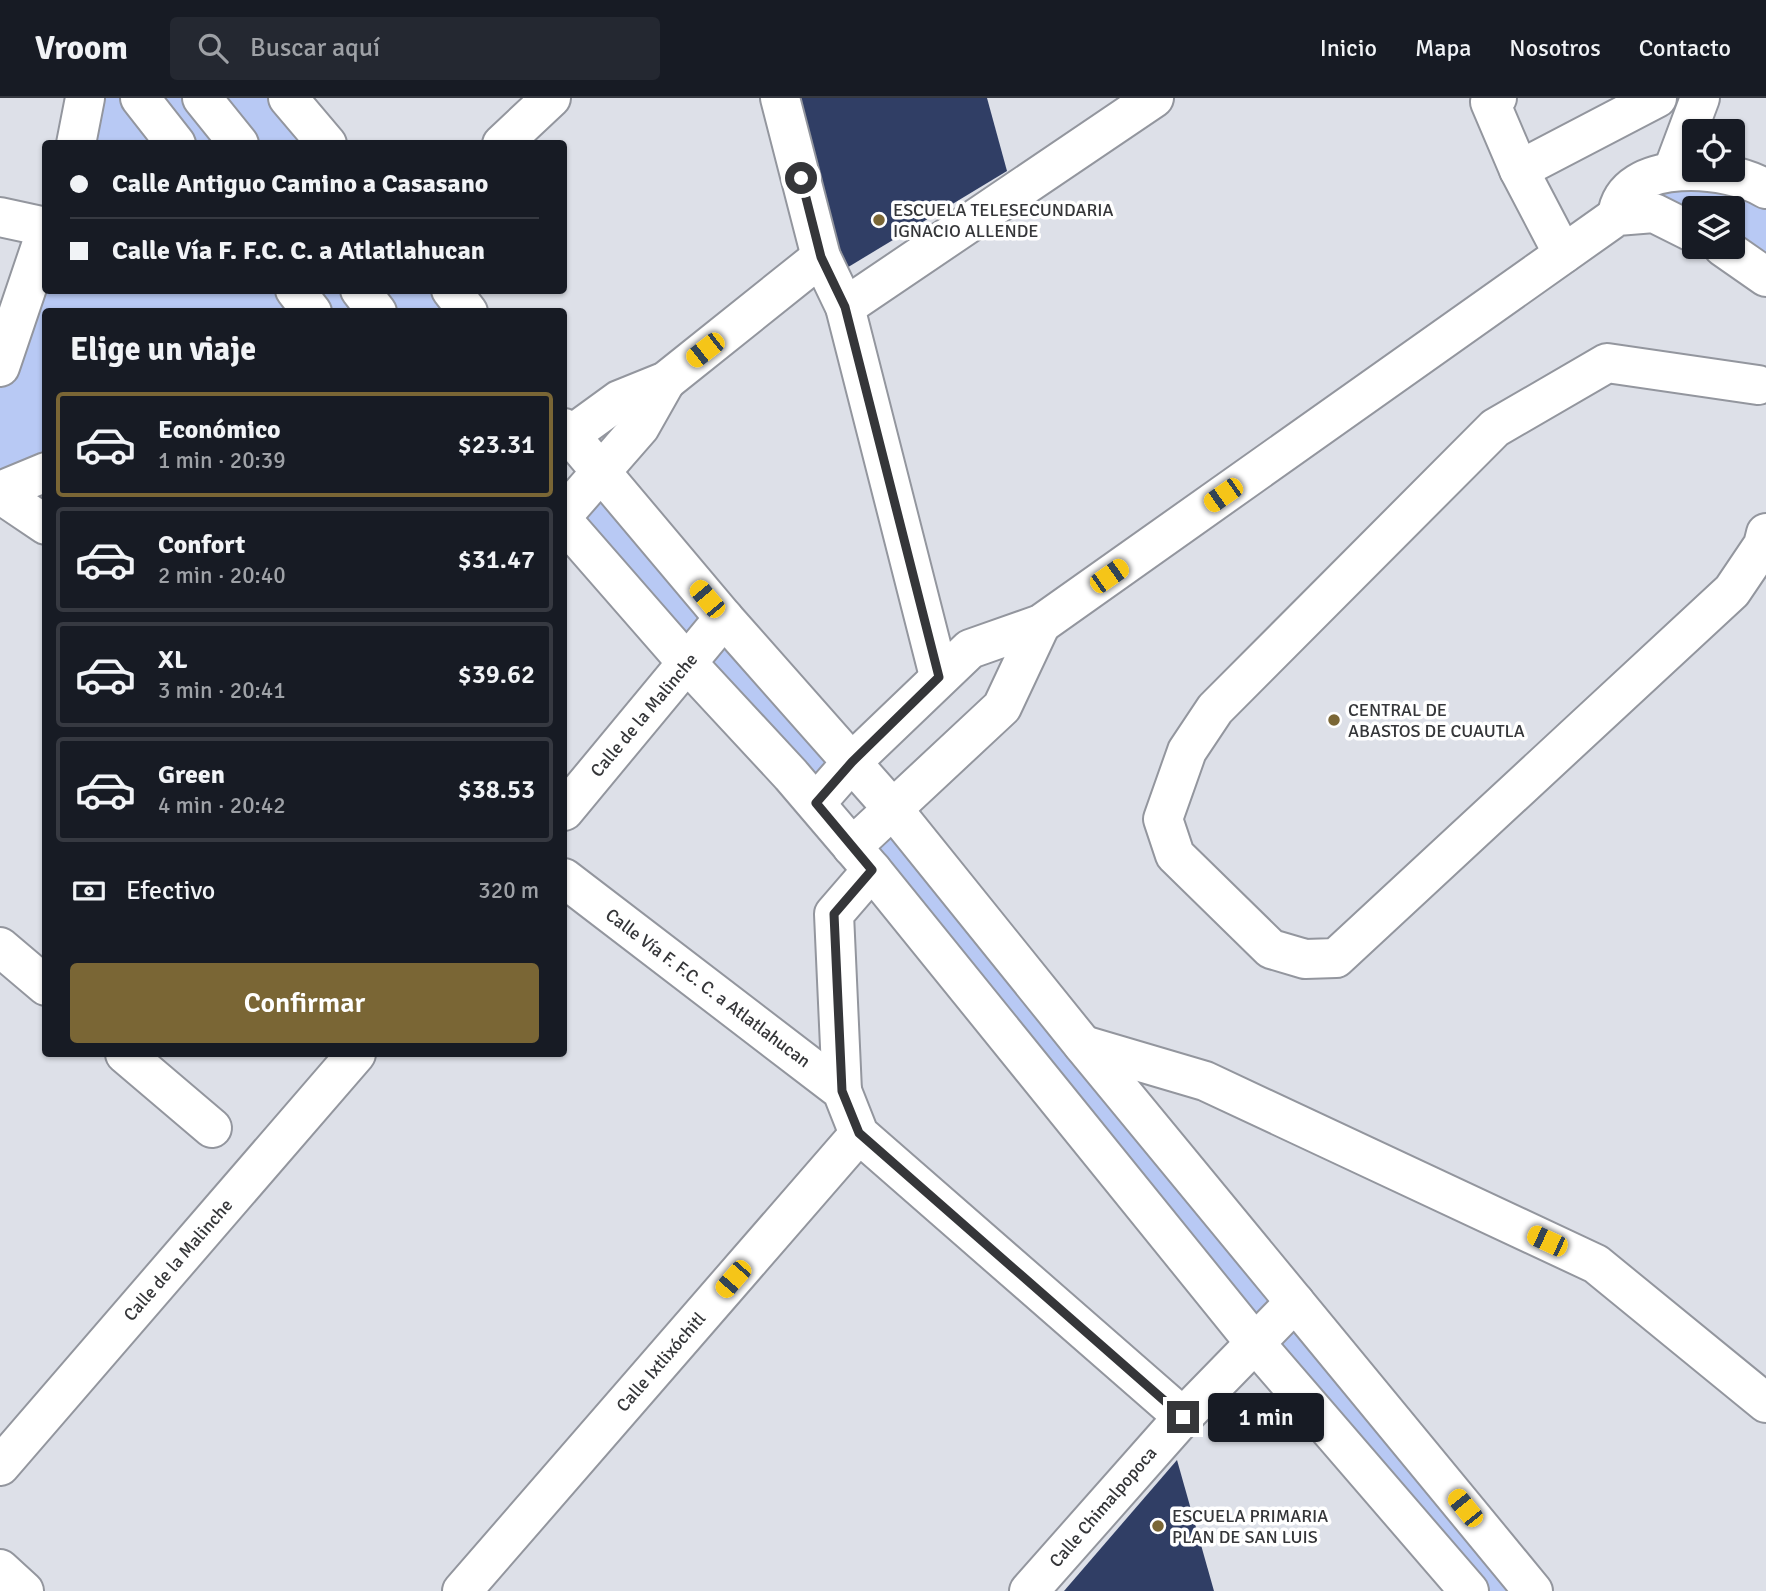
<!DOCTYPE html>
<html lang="es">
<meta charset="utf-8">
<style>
body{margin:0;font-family:Signika,sans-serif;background:#242831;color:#f1f3f6;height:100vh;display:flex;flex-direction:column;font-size:26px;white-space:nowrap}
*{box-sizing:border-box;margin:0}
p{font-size:23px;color:#9ea1a6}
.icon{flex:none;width:38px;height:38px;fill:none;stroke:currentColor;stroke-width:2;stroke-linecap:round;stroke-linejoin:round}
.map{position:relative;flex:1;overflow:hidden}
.details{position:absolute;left:42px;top:210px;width:525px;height:749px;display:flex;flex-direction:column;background:#171b24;border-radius:7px;box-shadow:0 2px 5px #0004}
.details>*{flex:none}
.banner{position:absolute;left:42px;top:42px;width:525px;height:154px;border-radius:7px;box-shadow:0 2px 5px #0004;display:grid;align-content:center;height:154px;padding:0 28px;background:#171b24}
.controls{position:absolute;left:1682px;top:21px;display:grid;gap:14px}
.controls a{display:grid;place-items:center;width:63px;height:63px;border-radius:7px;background:#171b24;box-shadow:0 2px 5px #0004;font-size:35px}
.end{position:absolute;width:32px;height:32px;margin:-16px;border:9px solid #353639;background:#fff;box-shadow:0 0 0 4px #fff}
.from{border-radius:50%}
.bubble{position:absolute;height:49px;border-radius:7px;background:#171b24;box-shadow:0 2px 5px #0004;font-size:23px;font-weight:600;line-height:49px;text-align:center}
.car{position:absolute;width:21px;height:42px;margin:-21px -10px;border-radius:9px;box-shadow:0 0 5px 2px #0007;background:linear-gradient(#f5c518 24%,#345 0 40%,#f5c518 0 76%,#345 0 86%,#f5c518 0)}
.banner b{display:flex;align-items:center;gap:24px;height:66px;font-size:26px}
.banner b+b{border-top:2px solid #363941}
.banner i{width:18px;height:18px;background:#f1f3f6}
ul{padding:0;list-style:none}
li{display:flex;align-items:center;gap:21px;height:105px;margin:0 14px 10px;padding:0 14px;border:4px solid #363941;border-radius:7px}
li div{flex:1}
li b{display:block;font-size:26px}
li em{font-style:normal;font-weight:600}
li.current{border-color:#7a6635}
li>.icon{width:63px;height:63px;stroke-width:1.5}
h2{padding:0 28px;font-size:32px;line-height:84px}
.pay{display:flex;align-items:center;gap:18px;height:77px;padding:0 28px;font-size:26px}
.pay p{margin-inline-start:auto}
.cta{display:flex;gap:14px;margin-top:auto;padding:14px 28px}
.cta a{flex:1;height:80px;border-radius:7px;background:#7a6635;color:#fff;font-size:28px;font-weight:600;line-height:80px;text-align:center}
header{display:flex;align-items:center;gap:42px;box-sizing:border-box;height:98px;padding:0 35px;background:#171b24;border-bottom:2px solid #363941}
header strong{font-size:33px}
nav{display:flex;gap:38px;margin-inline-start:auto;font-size:24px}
.search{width:490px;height:63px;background:#242831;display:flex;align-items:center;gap:18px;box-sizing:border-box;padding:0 24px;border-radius:7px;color:#9ea1a6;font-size:26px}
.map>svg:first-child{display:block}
.green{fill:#b8c9f4}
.building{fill:#303e65}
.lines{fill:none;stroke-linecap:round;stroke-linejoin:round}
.minor-casing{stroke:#93969e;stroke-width:42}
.major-casing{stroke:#93969e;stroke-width:42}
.minor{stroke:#fff;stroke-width:38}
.major{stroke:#fff;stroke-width:38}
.route{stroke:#353639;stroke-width:9}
.poi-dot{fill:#7a6635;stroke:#fff;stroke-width:2.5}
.labels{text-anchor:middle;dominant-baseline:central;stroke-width:7;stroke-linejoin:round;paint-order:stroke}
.poi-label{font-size:18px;fill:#353639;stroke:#fff;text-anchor:start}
.street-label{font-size:18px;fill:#353639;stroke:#fff}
</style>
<header>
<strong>Vroom</strong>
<div class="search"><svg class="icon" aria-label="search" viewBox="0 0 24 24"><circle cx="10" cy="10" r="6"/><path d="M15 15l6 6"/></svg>Buscar aquí</div>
<nav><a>Inicio</a><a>Mapa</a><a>Nosotros</a><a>Contacto</a></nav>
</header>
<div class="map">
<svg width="1766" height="1493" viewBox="0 0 1766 1493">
<rect width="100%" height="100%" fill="#dde0e8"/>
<!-- green -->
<g class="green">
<path d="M85,0h203l39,46h-251z"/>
<path d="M1639,85l127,6v88l-34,-30v-39h-38v25z"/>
<path d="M46,192l405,1 17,20 -422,1 -1,160 -45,19v-124z"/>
<path d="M600,375l252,289 -36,41 -252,-289z"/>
<path d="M892,710l644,783h-67l-617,-744z"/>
</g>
<!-- building -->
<g class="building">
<path d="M800,0h187l20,73 -162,98z"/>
<path d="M1177,1362l37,131h-150z"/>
</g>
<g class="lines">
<!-- minor casing -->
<g class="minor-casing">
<g id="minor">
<path d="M140,0l36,46"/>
<path d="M780,0l41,159 24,50 94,369"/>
<path d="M1497,0l-7,4 29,68 44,84"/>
<path d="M76,46l9,-46"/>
<path d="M502,46l49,-46"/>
<path d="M1519,72l138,-72"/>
<path d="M1673,72l27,-72"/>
<path d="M1617,118c7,-60 112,-50 149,-27"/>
<path d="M0,119l46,10"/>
<path d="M1723,149l43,30"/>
<path d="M295,192l17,22"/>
<path d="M845,209l309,-209"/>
<path d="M0,269l46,-136"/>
<path d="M1758,287l-151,-22 -112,65 -280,281 -28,42 -24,68 12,36 96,94 34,10 31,-1 396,-367 31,-46 3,-12"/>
<path d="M564,342l55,-40 47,-19 155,-124"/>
<path d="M0,393l46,-19"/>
<path d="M0,396l46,31"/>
<path d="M564,416l76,-87 26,-46"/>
<path d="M816,705l36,-41 118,-113 71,-25 576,-408 37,-3 40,20"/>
<path d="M564,713l160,-193"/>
<path d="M852,749l150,-140 39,-83"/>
<path d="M564,780l278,213 17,43 324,283"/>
<path d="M0,849l46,39"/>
<path d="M1083,947l122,36 391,183 170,139"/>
<path d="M125,956l87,74"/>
<path d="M842,993l-8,-177 38,-44"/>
<path d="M0,1368l356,-412"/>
<path d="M0,1471l24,22"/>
<path d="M462,1493l397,-457"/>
<path d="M1029,1493l154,-174 112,-115"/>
</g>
</g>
<!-- major casing -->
<g class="major-casing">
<g id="major">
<path d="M202,0l37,46"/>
<path d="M288,0l39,46"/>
<path d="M360,192l17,22"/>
<path d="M451,192l17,22"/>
<path d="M564,330l160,190 168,190 191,237 450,546"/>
<path d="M564,424l124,142 103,111 81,95 383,473 214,248"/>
</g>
</g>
<!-- minor -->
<use href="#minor" class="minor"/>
<!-- major -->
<use href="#major" class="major"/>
</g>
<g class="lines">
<!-- route -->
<path class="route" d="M801,80l20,79 24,50 94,370 -87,85 -36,41 56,67 -38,44 8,177 17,42 324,284"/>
</g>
<!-- markers -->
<g class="poi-dot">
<circle cx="879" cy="122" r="7"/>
<circle cx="1334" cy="622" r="7"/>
<circle cx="1158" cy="1428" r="7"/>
</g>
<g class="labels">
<!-- poi labels -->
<g class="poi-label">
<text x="893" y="112">ESCUELA TELESECUNDARIA<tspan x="893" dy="21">IGNACIO ALLENDE</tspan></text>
<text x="1348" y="612">CENTRAL DE<tspan x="1348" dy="21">ABASTOS DE CUAUTLA</tspan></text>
<text x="1172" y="1418">ESCUELA PRIMARIA<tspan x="1172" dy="21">PLAN DE SAN LUIS</tspan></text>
</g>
<!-- street labels -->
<g class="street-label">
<text transform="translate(644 617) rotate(-50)">Calle de la Malinche</text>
<text transform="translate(708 890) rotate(37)">Calle Vía F. F.C. C. a Atlatlahucan</text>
<text transform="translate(178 1162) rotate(-49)">Calle de la Malinche</text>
<text transform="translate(661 1264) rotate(-49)">Calle Ixtlixóchitl</text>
<text transform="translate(1103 1409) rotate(-49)">Calle Chimalpopoca</text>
</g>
</g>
</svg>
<div class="controls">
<a><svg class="icon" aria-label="locate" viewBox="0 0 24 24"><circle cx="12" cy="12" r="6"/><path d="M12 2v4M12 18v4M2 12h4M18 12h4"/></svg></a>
<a><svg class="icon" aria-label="layers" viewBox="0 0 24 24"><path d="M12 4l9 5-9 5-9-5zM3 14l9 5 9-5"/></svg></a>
</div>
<i class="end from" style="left:801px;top:80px"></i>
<i class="end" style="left:1183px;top:1319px"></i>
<div class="bubble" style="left:1208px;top:1295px;width:116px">1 min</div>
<i class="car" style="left:705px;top:252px;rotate:232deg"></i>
<i class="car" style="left:1223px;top:397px;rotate:235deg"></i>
<i class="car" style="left:1109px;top:478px;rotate:55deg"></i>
<i class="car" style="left:707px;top:501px;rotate:320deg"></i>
<i class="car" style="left:1547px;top:1143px;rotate:295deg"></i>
<i class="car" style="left:733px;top:1181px;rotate:221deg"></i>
<i class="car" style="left:1465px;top:1410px;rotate:321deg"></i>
<div class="banner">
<b><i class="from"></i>Calle Antiguo Camino a Casasano</b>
<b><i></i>Calle Vía F. F.C. C. a Atlatlahucan</b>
</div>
<section class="details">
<h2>Elige un viaje</h2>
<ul>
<li class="current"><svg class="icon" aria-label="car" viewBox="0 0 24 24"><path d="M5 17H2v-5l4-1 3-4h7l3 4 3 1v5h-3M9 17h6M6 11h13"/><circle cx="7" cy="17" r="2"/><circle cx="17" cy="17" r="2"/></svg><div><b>Económico</b><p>1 min · 20:39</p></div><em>$23.31</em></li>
<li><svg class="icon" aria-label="car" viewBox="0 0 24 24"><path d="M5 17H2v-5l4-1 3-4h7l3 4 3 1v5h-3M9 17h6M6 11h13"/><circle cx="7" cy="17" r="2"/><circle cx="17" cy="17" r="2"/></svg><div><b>Confort</b><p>2 min · 20:40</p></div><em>$31.47</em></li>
<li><svg class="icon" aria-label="car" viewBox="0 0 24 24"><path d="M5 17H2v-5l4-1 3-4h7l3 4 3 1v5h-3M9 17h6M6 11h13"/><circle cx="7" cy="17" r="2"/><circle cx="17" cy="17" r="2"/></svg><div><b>XL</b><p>3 min · 20:41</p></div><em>$39.62</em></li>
<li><svg class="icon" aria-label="car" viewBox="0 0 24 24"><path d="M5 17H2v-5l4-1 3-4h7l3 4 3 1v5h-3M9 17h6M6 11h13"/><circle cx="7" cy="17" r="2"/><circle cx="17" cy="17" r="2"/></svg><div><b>Green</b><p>4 min · 20:42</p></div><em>$38.53</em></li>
</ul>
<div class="pay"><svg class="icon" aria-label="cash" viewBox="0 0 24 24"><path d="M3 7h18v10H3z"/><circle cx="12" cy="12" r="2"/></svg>Efectivo<p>320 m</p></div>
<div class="cta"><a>Confirmar</a></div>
</section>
</div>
